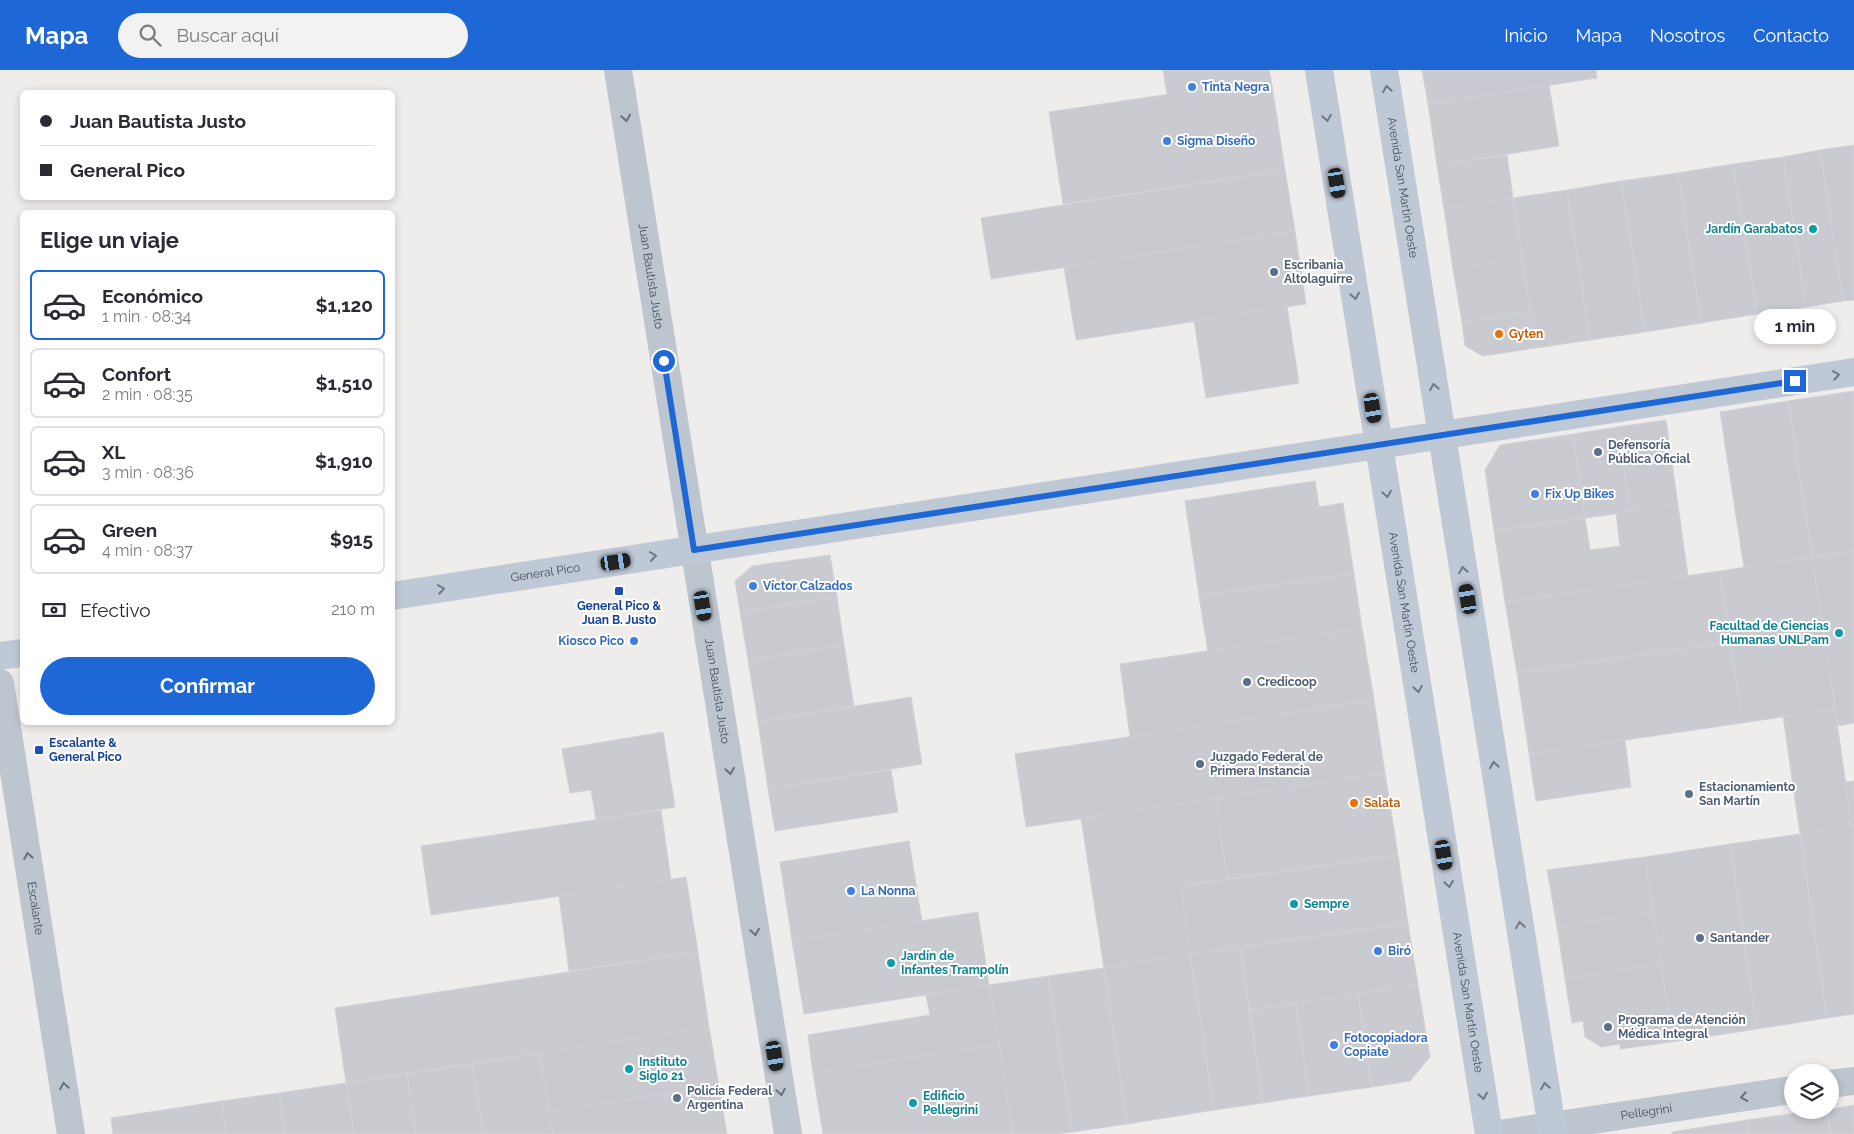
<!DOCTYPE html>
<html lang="es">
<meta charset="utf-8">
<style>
body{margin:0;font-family:Raleway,sans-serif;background:#f2f2f3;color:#2b2b33;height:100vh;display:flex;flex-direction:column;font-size:19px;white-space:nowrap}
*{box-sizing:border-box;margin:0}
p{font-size:16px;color:#7c7c81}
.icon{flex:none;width:28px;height:28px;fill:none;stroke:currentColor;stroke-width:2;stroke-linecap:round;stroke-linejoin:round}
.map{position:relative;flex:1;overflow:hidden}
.drawer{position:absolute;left:20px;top:140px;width:375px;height:515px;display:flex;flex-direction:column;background:#fff;border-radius:8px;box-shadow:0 2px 8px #0003}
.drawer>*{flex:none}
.guide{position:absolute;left:20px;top:20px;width:375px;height:110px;border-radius:8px;box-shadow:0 2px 8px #0003;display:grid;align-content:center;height:110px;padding:0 20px;background:#fff}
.controls{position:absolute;left:1784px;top:994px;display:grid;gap:10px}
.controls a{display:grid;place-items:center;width:55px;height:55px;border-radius:50%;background:#fff;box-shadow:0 2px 8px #0003;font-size:25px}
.end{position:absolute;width:22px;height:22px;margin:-11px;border:6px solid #1e67d7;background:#fff;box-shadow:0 0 0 2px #fff}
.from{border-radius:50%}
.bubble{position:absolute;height:35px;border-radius:18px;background:#fff;box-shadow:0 2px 8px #0003;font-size:16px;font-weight:700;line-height:35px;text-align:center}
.car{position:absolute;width:15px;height:30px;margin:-15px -8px;border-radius:6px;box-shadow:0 0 4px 1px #0007;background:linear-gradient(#222 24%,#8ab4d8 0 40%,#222 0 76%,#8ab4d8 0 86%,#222 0)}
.guide b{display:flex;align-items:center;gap:18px;height:48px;font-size:19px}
.guide b+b{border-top:1px solid #e1e1e2}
.guide i{width:12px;height:12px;background:#2b2b33}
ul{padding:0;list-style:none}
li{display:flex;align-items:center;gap:15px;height:70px;margin:0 10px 8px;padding:0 10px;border:2px solid #e1e1e2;border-radius:8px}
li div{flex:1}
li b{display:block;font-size:19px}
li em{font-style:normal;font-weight:700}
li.current{border-color:#1e67d7}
li>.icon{width:45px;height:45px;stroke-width:1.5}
h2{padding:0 20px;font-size:22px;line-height:60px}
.pay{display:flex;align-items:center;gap:12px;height:55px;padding:0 20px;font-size:19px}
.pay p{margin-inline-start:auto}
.action{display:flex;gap:10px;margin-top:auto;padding:10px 20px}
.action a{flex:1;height:58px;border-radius:30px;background:#1e67d7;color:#fff;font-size:20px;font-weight:700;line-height:58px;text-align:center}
header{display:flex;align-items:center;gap:30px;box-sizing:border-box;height:70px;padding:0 25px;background:#1e67d7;color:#fff}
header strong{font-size:24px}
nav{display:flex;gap:28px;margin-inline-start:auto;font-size:18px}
.search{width:350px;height:45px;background:#f2f2f3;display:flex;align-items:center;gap:12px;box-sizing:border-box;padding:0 18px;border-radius:28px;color:#7c7c81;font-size:19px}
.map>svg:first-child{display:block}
.building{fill:#c9cbd1;stroke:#d0d2d8}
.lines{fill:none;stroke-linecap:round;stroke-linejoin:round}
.street{stroke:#bdc6ce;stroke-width:28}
.secondary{stroke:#bfc8d5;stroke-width:28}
.oneway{stroke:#707984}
.oneway2{stroke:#69727c}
.route{stroke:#1e67d7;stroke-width:6}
.shop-dot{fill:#3f7fe0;stroke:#fff;stroke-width:2}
.culture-dot{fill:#0f9aa8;stroke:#fff;stroke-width:2}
.service-dot{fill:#5c6f8a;stroke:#fff;stroke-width:2}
.food-dot{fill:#e8710a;stroke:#fff;stroke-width:2}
.transit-dot{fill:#1a4fb4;stroke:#fff;stroke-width:2}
.labels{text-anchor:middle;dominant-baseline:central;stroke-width:4;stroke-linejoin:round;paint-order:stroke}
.shop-label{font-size:12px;font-weight:bold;fill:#366cbe;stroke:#fff;text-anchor:start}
.street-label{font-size:12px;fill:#454e59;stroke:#fff}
.culture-label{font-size:12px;font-weight:bold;fill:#0d838f;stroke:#fff;text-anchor:start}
.service-label{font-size:12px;font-weight:bold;fill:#4e5e75;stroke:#fff;text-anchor:start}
.food-label{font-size:12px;font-weight:bold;fill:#c56008;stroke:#fff;text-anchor:start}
.transit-label{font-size:12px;font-weight:bold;fill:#164399;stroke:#fff}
</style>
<header>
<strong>Mapa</strong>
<div class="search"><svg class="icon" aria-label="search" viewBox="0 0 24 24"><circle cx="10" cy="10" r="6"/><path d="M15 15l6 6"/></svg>Buscar aquí</div>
<nav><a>Inicio</a><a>Mapa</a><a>Nosotros</a><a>Contacto</a></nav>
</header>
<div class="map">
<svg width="1854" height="1064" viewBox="0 0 1854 1064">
<rect width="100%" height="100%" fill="#efecec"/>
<!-- building -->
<g class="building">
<path d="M1163,0h106l2,9 -104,16z"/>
<path d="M1422,0h174l1,8 -169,26z"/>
<path d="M1271,9l14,91 -222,34 -14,-92z"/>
<path d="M1549,15l10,61 -122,19 -9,-61z"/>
<path d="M1854,75v155l-11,1 -23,-151z"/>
<path d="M1820,80l23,151 -37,6 -23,-150z"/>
<path d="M1507,85l6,43 -69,11 -7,-44z"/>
<path d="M1783,87l23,150 -49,7 -24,-150z"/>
<path d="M1733,94l24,150 -56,9 -23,-150z"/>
<path d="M1285,100l10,61 -304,48 -10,-61z"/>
<path d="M1678,103l23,150 -56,9 -24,-151z"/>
<path d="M1621,111l24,151 -55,8 -23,-150z"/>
<path d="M1567,120l23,150 -54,8 -23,-150z"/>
<path d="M1513,128l9,60 -69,11 -9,-60z"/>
<path d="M1295,161l11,73 -230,36 -12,-73z"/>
<path d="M1522,188l9,54 -69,10 -9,-53z"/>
<path d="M1287,236l12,77 -93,15 -12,-77z"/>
<path d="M1531,242l5,36 -53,8 -18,-10 -3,-24z"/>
<path d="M1854,321v160l-42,6 -24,-156z"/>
<path d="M1788,331l24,156 -68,11 -24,-156z"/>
<path d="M1666,350l12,85 -48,7 -12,-85z"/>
<path d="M1618,357l12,85 -45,6 -12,-84z"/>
<path d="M1573,364l12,84 -91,13 -9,-61 15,-25z"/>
<path d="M1315,411l4,26 24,-4 11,71 -155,22 -14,-95z"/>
<path d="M1678,435l10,71 -183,26 -11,-71 91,-13 5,32 30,-4 -4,-33z"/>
<path d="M1854,481v172l-17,3 -25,-169z"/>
<path d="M830,485l7,42 -97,15 -5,-31 17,-15z"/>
<path d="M1812,487l23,152 -93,14 -22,-152z"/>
<path d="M1720,501l10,71 -213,31 -12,-71z"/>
<path d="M1354,504l8,54 -154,24 -9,-56z"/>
<path d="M837,527l7,48 -96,15 -8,-48z"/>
<path d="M1362,558l12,72 -244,37 -10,-73z"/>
<path d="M1730,572l12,81 -213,31 -12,-81z"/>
<path d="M844,575l10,61 -96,16 -10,-62z"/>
<path d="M911,627l11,67 -154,25 -10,-67z"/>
<path d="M1374,630l11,73 -359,54 -11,-73z"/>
<path d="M1835,639l17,117 -52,8 -17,-118z"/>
<path d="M663,662l12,75 -79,13 -5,-30 -21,3 -8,-44z"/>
<path d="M1625,670l6,47 -95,14 -7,-47z"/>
<path d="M891,700l7,42 -123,19 -7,-42z"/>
<path d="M1385,703l13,82 -171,24 -11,-81z"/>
<path d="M1854,711v45h-2l-7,-44z"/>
<path d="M1216,728l11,81 -46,7 9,68 -86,14 -23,-150z"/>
<path d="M661,740l10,70 -240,35 -10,-69z"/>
<path d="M1852,756h2v188l-27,4 -27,-184z"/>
<path d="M1800,764l27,184 -70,11 -27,-185z"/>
<path d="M909,771l13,80 -130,20 -12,-79z"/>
<path d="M1730,774l27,185 -85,13 -27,-185z"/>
<path d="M1398,785l10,68 -218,31 -9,-68z"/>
<path d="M1645,787l8,55 -96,15 -10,-57z"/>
<path d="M686,807l12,75 -129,19 -10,-75z"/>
<path d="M978,842l11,73 -185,29 -12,-73z"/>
<path d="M1653,842l8,51 -96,16 -8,-52z"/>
<path d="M1408,853l10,62 -168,25 -10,-63z"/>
<path d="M1240,877l23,156 -49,7 -24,-156z"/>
<path d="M698,882l11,75 -363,56 -11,-75z"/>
<path d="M1190,884l24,156 -87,14 -23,-156z"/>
<path d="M1661,893l11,79 -52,7v-5l-19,3 -16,-10 -2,-16 -11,2 -7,-44z"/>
<path d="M1104,898l23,156 -55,8 -24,-156z"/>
<path d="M1048,906l24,156 -15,2h-44l-24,-149z"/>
<path d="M989,915l10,59 -186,29 -5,-38 122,-20 -4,-20z"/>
<path d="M1418,915l12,72 -20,24 -38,6 -14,-93z"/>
<path d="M1358,924l14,93 -63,9 -13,-93z"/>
<path d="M1296,933l13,93 -46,7 -13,-93z"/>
<path d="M709,957l10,59 -170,25 -9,-58z"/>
<path d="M999,974l14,90h-190l-10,-61z"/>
<path d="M540,983l13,81h-70l-11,-70z"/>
<path d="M472,994l11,70h-67l-9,-60z"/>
<path d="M407,1004l9,60h-62l-8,-51z"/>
<path d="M346,1013l8,51h-69l-6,-41z"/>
<path d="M719,1016l8,48h-174l-4,-23z"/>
<path d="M279,1023l6,41h-59l-4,-33z"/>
<path d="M222,1031l4,33h-113l-2,-16z"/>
<path d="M1854,1035v29h-23l-4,-24z"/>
<path d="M1819,1040h8l4,24h-82l-2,-14z"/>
<path d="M1747,1050l2,14h-77v-2z"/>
</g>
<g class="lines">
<!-- street -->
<g class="street">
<path id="s1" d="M618,0l170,1064"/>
<path id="s2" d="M0,613l71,451"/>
<path d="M1830,1014l24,-3"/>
<path id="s3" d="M1499,1064l293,-44"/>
</g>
<!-- secondary -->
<g class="secondary">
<path id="s4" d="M1319,0l170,1064"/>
<path id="s5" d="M1384,0l169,1064"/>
<path id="s6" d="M392,526l1462,-224"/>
<path d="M0,586l22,-3"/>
</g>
</g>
<!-- one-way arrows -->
<defs><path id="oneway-chevron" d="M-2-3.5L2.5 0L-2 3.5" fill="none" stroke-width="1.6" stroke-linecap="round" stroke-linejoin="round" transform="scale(1.25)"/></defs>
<g class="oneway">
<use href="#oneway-chevron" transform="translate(1387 19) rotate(-99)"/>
<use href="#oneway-chevron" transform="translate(1327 48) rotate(81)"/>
<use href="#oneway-chevron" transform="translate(1355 226) rotate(81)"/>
<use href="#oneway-chevron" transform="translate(1836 305) rotate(-9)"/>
<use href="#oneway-chevron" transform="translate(1434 317) rotate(-99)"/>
<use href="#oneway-chevron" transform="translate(1387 424) rotate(81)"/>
<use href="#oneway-chevron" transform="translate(653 486) rotate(-8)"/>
<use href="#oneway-chevron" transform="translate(1463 500) rotate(-99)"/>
<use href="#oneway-chevron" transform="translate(441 519) rotate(-9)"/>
<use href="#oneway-chevron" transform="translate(1418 619) rotate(81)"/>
<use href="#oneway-chevron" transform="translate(1494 695) rotate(-99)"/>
<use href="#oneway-chevron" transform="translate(1449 814) rotate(81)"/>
<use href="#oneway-chevron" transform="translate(1520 855) rotate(-99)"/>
<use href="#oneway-chevron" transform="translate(1545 1016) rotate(-99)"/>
<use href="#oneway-chevron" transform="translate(1483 1026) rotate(81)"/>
</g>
<g class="oneway2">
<use href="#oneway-chevron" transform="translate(626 48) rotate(81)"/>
<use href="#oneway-chevron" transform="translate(730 701) rotate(81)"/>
<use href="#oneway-chevron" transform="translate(28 786) rotate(-99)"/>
<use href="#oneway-chevron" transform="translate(755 862) rotate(81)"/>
<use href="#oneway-chevron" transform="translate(64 1016) rotate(-99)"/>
<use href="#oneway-chevron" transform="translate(781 1022) rotate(81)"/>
<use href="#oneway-chevron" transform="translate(1744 1027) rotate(171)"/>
</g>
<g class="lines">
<!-- route -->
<path class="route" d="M664,291l30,189 1101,-169"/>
</g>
<!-- markers -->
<g class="shop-dot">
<circle cx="1192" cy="17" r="5"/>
<circle cx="1167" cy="71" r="5"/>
<circle cx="1535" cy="424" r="5"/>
<circle cx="753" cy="516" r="5"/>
<circle cx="634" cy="571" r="5"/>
<circle cx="851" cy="821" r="5"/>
<circle cx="1378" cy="881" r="5"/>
<circle cx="1334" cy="975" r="5"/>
</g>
<g class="culture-dot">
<circle cx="1813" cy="159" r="5"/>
<circle cx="1839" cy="563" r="5"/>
<circle cx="1294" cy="834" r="5"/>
<circle cx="891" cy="893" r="5"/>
<circle cx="629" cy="999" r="5"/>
<circle cx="913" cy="1033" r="5"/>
</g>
<g class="service-dot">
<circle cx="1274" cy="202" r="5"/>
<circle cx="1598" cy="382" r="5"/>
<circle cx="1247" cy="612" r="5"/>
<circle cx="1200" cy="694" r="5"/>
<circle cx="1689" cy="724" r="5"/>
<circle cx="1700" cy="868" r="5"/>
<circle cx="1608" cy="957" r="5"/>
<circle cx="677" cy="1028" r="5"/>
</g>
<g class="food-dot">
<circle cx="1499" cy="264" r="5"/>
<circle cx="1354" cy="733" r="5"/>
</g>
<g class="transit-dot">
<rect x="614" y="516" width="10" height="10" rx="2.5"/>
<rect x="34" y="675" width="10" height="10" rx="2.5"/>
</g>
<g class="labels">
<!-- shop labels -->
<g class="shop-label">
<text x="1202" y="17">Tinta Negra</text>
<text x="1177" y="71">Sigma Diseño</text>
<text x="1545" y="424">Fix Up Bikes</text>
<text x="763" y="516">Víctor Calzados</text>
<text x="624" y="571" text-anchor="end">Kiosco Pico</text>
<text x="861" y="821">La Nonna</text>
<text x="1388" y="881">Biró</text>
<text x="1344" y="968">Fotocopiadora<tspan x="1344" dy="14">Copiate</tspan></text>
</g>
<!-- street labels -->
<g class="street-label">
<text stroke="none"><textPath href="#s5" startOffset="119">Avenida San Martín Oeste</textPath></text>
<text stroke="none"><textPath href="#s1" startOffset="209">Juan Bautista Justo</textPath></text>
<text stroke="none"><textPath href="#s6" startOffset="155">General Pico</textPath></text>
<text stroke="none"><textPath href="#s4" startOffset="539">Avenida San Martín Oeste</textPath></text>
<text stroke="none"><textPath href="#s1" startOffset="629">Juan Bautista Justo</textPath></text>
<text stroke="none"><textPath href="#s2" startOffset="228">Escalante</textPath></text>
<text stroke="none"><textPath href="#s4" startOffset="944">Avenida San Martín Oeste</textPath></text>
<text stroke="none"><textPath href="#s3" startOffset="149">Pellegrini</textPath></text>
</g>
<!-- culture labels -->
<g class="culture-label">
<text x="1803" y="159" text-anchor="end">Jardín Garabatos</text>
<text x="1829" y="556" text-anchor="end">Facultad de Ciencias<tspan x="1829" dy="14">Humanas UNLPam</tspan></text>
<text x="1304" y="834">Sempre</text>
<text x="901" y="886">Jardín de<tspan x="901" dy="14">Infantes Trampolín</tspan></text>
<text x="639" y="992">Instituto<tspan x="639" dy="14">Siglo 21</tspan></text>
<text x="923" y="1026">Edificio<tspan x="923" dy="14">Pellegrini</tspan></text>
</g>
<!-- service labels -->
<g class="service-label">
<text x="1284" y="195">Escribania<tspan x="1284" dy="14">Altolaguirre</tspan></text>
<text x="1608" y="375">Defensoría<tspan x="1608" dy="14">Pública Oficial</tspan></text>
<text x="1257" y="612">Credicoop</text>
<text x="1210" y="687">Juzgado Federal de<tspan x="1210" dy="14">Primera Instancia</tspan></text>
<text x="1699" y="717">Estacionamiento<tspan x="1699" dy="14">San Martín</tspan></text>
<text x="1710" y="868">Santander</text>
<text x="1618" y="950">Programa de Atención<tspan x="1618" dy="14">Médica Integral</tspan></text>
<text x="687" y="1021">Policía Federal<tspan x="687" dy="14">Argentina</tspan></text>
</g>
<!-- food labels -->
<g class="food-label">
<text x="1509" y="264">Gyten</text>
<text x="1364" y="733">Salata</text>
</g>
<!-- transit labels -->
<g class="transit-label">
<text x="619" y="536">General Pico &amp;<tspan x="619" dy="14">Juan B. Justo</tspan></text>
<text x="49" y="673" text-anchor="start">Escalante &amp;<tspan x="49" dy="14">General Pico</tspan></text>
</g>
</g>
</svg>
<div class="controls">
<a><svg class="icon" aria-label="layers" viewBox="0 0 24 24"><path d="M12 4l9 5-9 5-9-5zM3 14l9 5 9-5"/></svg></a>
</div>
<i class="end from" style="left:664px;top:291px"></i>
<i class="end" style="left:1795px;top:311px"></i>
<div class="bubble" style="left:1754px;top:239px;width:82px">1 min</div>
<i class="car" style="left:1337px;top:113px;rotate:171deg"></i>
<i class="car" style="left:1373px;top:338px;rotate:171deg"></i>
<i class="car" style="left:616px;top:492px;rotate:81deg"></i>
<i class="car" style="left:1468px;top:529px;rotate:351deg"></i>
<i class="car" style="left:703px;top:536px;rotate:171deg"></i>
<i class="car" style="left:1444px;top:785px;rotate:171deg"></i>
<i class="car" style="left:775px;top:986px;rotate:171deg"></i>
<div class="guide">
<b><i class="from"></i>Juan Bautista Justo</b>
<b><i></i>General Pico</b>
</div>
<section class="drawer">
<h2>Elige un viaje</h2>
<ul>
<li class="current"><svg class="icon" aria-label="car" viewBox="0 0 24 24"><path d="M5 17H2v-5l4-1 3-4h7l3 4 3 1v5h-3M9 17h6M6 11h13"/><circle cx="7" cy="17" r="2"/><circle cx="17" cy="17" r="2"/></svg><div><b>Económico</b><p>1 min · 08:34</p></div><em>$1,120</em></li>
<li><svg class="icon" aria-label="car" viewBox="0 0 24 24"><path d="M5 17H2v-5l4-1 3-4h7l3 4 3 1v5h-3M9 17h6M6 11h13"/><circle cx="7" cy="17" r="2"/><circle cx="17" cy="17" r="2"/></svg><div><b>Confort</b><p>2 min · 08:35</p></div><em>$1,510</em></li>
<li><svg class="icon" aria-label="car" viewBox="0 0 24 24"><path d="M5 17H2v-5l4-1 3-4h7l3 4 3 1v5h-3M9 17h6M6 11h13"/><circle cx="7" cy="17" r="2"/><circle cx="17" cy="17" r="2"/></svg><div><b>XL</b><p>3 min · 08:36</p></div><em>$1,910</em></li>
<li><svg class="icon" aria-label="car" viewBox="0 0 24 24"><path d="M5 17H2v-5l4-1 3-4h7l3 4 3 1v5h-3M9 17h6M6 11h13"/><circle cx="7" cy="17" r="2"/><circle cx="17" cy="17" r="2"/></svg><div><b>Green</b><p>4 min · 08:37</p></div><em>$915</em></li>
</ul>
<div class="pay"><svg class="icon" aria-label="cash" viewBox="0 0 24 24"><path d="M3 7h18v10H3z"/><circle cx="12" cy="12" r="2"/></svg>Efectivo<p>210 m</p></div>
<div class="action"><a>Confirmar</a></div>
</section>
</div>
